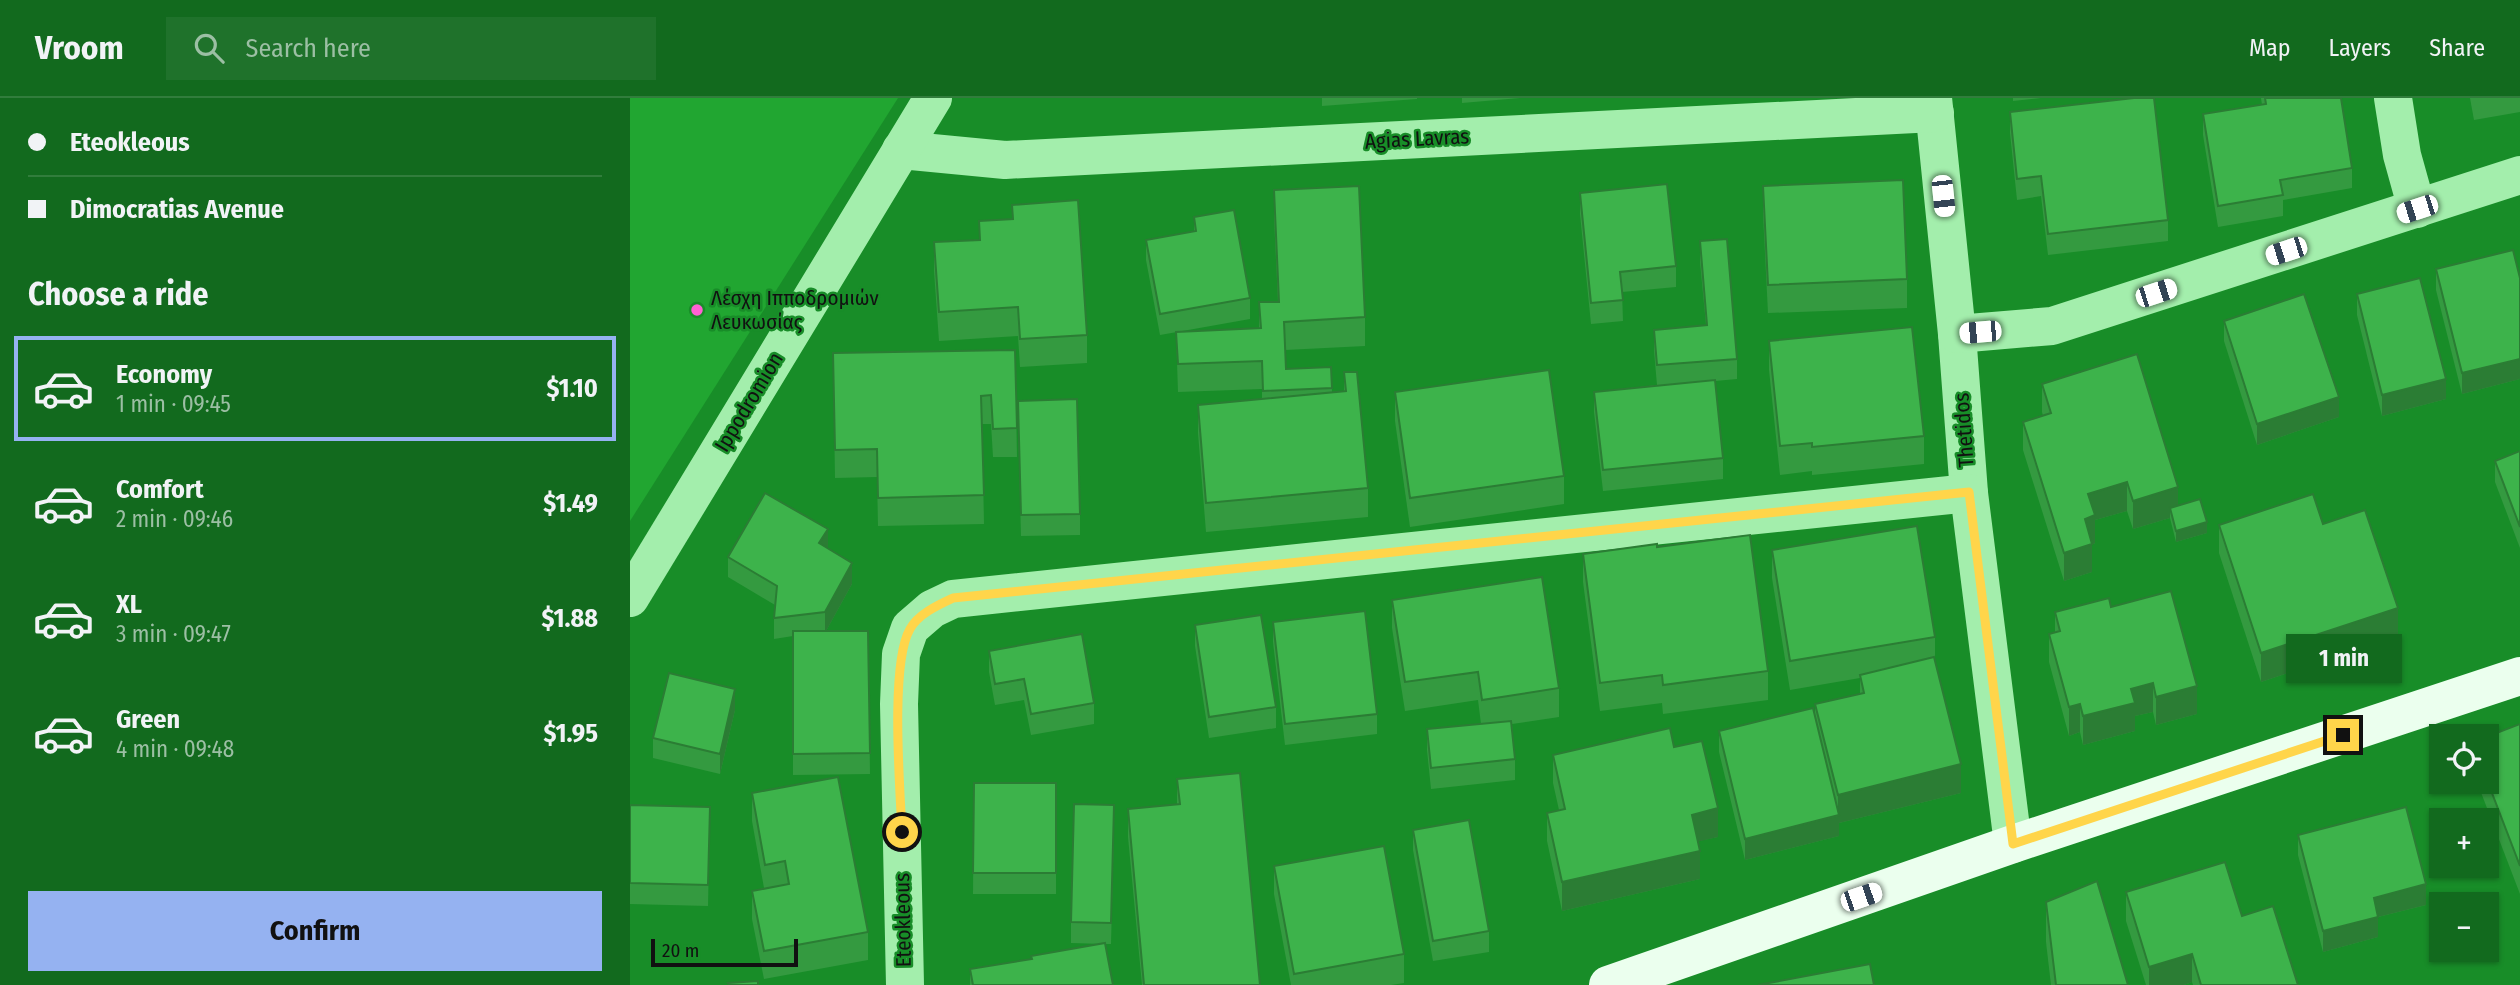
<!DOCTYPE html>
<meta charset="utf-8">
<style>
body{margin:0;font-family:"Fira Sans Condensed",sans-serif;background:#1f722b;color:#f1f3f6;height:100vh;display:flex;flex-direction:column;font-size:26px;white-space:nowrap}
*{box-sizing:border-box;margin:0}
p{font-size:23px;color:#9cbfa4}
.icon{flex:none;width:38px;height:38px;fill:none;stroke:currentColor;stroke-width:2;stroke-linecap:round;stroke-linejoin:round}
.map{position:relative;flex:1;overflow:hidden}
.drawer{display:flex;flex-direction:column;background:#126a1e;width:630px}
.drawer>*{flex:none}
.top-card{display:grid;align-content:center;height:154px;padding:0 28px;background:#126a1e}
.tools{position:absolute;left:1799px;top:626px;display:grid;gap:14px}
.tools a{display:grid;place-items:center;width:70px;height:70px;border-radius:0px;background:#126a1e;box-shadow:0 2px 5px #0004;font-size:35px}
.scale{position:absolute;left:21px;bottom:18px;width:147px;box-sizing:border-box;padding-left:7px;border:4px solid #111;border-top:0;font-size:19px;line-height:24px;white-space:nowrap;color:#111;-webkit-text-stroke:5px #188d28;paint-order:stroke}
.end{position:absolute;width:32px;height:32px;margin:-16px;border:9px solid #ffd54a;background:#111;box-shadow:0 0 0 4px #111}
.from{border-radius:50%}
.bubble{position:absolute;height:49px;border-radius:0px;background:#126a1e;box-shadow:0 2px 5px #0004;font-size:23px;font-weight:700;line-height:49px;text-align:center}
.car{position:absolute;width:21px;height:42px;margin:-21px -10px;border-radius:9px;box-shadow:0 0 5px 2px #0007;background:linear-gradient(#fff 24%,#345 0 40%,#fff 0 76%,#345 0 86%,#fff 0)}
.top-card b{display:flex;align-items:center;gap:24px;height:66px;font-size:26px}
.top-card b+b{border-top:2px solid #317d3c}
.top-card i{width:18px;height:18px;background:#f1f3f6}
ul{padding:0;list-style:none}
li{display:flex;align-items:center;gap:21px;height:105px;margin:0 14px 10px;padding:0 14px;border:4px solid transparent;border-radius:0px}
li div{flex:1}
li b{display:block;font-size:26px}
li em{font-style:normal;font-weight:700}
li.active{border-color:#95b2f1}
li>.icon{width:63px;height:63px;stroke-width:1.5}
h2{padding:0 28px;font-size:32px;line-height:84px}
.cta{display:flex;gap:14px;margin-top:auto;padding:14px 28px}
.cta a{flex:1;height:80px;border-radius:0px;background:#95b2f1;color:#111;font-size:28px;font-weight:700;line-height:80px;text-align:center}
header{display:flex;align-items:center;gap:42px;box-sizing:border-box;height:98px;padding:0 35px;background:#126a1e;border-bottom:2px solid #317d3c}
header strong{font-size:33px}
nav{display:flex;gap:38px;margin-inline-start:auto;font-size:24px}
.search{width:490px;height:63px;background:#1f722b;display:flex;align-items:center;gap:18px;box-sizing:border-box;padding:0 24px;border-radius:0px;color:#9cbfa4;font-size:26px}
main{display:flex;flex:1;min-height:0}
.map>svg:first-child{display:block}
.green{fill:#21a631}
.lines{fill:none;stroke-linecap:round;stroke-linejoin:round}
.minor{stroke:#a3eeac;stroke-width:38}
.major{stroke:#ebffee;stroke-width:38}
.wall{fill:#349a40}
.shaded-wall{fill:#2b7d34}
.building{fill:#3db34b;stroke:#2b7d34;stroke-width:2}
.route{stroke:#ffd54a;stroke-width:9}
.poi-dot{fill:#ff61d2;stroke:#188d28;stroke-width:2.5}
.labels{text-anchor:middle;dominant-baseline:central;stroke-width:5;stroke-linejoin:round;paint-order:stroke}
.street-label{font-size:21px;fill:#111;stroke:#188d28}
.poi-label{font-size:21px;fill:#111;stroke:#188d28;text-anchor:start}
</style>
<header>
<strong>Vroom</strong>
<div class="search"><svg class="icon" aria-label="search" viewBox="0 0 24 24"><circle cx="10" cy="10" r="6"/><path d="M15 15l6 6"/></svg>Search here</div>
<nav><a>Map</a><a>Layers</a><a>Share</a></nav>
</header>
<main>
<section class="drawer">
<div class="top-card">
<b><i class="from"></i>Eteokleous</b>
<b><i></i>Dimocratias Avenue</b>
</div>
<h2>Choose a ride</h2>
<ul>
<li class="active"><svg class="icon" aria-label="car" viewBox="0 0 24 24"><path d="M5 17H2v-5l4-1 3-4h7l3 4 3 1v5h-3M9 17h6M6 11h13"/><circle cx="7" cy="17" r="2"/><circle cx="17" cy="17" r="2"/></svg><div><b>Economy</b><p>1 min · 09:45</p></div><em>$1.10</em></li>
<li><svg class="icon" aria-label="car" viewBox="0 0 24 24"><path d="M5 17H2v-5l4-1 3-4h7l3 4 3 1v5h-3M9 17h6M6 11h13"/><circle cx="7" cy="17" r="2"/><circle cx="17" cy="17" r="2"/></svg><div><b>Comfort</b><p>2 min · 09:46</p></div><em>$1.49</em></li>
<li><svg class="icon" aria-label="car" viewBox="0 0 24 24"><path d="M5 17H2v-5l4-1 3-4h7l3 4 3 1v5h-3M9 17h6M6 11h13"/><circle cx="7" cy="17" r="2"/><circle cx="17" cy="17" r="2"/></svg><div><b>XL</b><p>3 min · 09:47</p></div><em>$1.88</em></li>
<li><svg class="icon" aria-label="car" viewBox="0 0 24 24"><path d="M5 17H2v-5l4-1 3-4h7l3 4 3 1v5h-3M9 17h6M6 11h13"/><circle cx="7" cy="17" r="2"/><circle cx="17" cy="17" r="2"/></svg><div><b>Green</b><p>4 min · 09:48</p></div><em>$1.95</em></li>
</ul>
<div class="cta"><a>Confirm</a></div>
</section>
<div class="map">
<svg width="1890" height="887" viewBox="0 0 1890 887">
<rect width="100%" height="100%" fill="#188d28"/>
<!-- green -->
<path class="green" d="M0,0h268l-268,423z"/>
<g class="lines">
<!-- minor -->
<g class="minor">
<path d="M1303,0l24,236 12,159 44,351"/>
<path d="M1763,0l9,57 15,54"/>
<path d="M271,52l104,10 930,-47"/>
<path d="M1327,236l95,-8 468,-151"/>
<path d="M0,500l303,-500"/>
<path d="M275,887l-6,-281 2,-50 9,-26 22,-19 21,-10 1016,-106"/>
</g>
<!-- major -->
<path class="major" d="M978,887l405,-141 507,-168"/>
</g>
<!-- wall -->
<g class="wall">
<path d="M692,0h95v1l-95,7z"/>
<path d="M832,0h58l-58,5z"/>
<path d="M1383,0h28l-28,3z"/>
<path d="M1631,0h80l11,70v20l-69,12v16l-65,11 -15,-92v-21l59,-9z"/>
<path d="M1840,0h50v14l-46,8z"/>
<path d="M1380,14l158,108v21l-120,14 -7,-59 -24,4 -7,-67z"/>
<path d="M1133,88l144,93v29l-139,5 -5,-99z"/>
<path d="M644,92l91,127v29l-80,4 1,19 45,-2 1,25 12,-1v-19l24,116v29l-162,15 -8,-99v-28l64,-6v-10l-84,3 -2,-60 83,-4v-26h19l-4,-84z"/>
<path d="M950,95l96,73v21l-54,5 1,29 -32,3 -11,-110z"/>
<path d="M382,107l75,130v28l-67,4 -2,-31 -79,5 -5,-70v-29l45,-2v-19l33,-2z"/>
<path d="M564,119l56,81v21l-90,16 -14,-75v-20l48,-8z"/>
<path d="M1070,143l37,118v20l-22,2 8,77v21l-120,12 -9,-79v-20l63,-7 -3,-34v-21l52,-5 -6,-63z"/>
<path d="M1806,171l84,9v101l-58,15 -26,-104z"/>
<path d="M1727,196l89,105 -64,17 -25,-101z"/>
<path d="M1594,223l115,96 -82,28 -33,-104z"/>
<path d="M1139,243l155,95v28l-112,11v-4l-32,4 -11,-105z"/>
<path d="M385,252l2,107h-24l-2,-33h-9l2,100 -106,2 -1,-49 -42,1 -2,-125z"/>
<path d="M1412,286l136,122 29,27 -31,9 -6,-24 -37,11 -6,-18 -32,9v23l-3,2v27l-28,9 -41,-131v-28l20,-6 -1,-4z"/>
<path d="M765,294l169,84v28l-154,23 -15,-106z"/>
<path d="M388,323l62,93v21l-59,1z"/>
<path d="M1890,353v97l-25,-66v-21z"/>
<path d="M1693,426l75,112 -137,46 -42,-129v-28z"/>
<path d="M1027,449l111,124v29l-105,14 -1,-11 -62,8 -17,-129v-28z"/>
<path d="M198,450l24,36 -26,47h42l2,143 -77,1v-139l-19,3v-21l1,-13 -47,-28v-20z"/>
<path d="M1142,452l163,87v23l26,133 -122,30v13l-94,24 -26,-108v-21l96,-13v-14l45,-10v-16l-70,12 -18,-112z"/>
<path d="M762,502l167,88v29l-47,7 3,35v21l-84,9 -4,-39v-21l54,-5 -3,-24 -73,11 -13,-83z"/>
<path d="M1481,509l86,107 -41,11 -3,-13 -18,4v15l-52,14 -3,-13 -11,4 -20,-74v-28l6,-2v-20z"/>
<path d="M643,524l104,92v20l-92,11 -12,-103z"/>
<path d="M565,527l81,82v21l-67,10 -14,-92z"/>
<path d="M359,553l105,52v21l-63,11 -7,-35 -29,5 -6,-33z"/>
<path d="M105,612l-15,64 -67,-16v-20z"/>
<path d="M1890,626v170l-43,-112h10l-1,-45z"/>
<path d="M1044,649l44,90 -20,4 2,38 -138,32 -15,-70v-28l12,-3 -6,-27v-28z"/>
<path d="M547,681l83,206h-118l-14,-148v-28l49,-5z"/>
<path d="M344,685h82v111h-83z"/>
<path d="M122,695l116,139v28l-104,19 -12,-60v-28l12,-3 -12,-67z"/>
<path d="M0,707l80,2 -2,99 -78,-2z"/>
<path d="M484,728l-3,118h-6l7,41h-142v-16l61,-10v-3l73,-12 -33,-1v-21z"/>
<path d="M783,732l76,101v21l-56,9 -20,-111z"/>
<path d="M1668,737l128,70 -48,12v20l-55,15 -25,-97z"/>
<path d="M644,768l130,88v29l-13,2h-100l-17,-91z"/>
<path d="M1496,794l116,24 56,69h-105l-1,-3 -8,3h-38l-20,-64z"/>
<path d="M1416,804l82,83h-77l-5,-43z"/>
</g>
<!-- shaded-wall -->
<g class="shaded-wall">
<path d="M1890,261v20l-58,15v-21z"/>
<path d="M1816,281v20l-64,17v-21z"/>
<path d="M1709,299v20l-82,28v-21z"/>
<path d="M1497,384v29l-32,9v23l-3,2v27l-28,9v-28l21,-34 3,-25z"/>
<path d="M1548,389v29l-8,-8v10l-37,11v-28z"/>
<path d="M1577,424v11l-31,9v-11z"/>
<path d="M198,431v20l-9,-6z"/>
<path d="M222,465v21l-27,49v-21z"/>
<path d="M1768,510v28l-137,46v-29z"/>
<path d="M1523,585v29l-18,4v15l-52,14v-29l48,-27z"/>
<path d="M1567,588v28l-41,11v-28z"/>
<path d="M105,591v21l-15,64v-20z"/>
<path d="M1450,606v28l-11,4v-29z"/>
<path d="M1331,666v29l-122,30v13l-94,24v-21l93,-23v-21z"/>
<path d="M1088,710v29l-26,6v-28z"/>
<path d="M1070,753v28l-138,32v-29z"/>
<path d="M1796,786v21l-48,12v20l-55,15v-21l51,-33z"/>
<path d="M1562,856v28l-8,3h-35v-18z"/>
</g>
<!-- building -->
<g class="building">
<path d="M1504,0h20l14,122 -120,14 -7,-58 -24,3 -7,-67z"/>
<path d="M1635,0h76l11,70 -72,12 3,15 -65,11 -15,-92 63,-10z"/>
<path d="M1273,82l4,99 -139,6 -5,-99z"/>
<path d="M1037,86l9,82 -56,6 3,28 -32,3 -11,-110z"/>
<path d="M729,88l6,131 -81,5 2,47 45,-2 1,21 -69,3 -1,-30 -84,3 -2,-32 85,-4 -2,-26h20l-5,-112z"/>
<path d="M448,102l9,135 -67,4 -2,-32 -79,5 -5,-70 46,-2 -1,-19 34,-2 -1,-14z"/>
<path d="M604,112l16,88 -90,16 -14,-74 50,-9 -2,-14z"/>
<path d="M1097,141l10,120 -80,6 -3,-35 53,-5 -7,-84z"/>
<path d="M1883,152l7,28v81l-58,14 -26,-104z"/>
<path d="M1790,180l26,101 -64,16 -25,-101z"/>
<path d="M1674,196l35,103 -82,27 -33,-103z"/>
<path d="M1282,229l12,109 -112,11v-4l-32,3 -11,-105z"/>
<path d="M385,252l2,78 -24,1 -2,-34 -10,1 3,99 -106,3 -1,-49 -42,1 -2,-97z"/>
<path d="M1507,256l41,133 -45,14 -6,-19 -39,12 7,21 -10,4 7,25 -28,9 -41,-131 28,-9 -9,-29z"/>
<path d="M919,272l15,106 -154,22 -15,-106z"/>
<path d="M714,274h13l11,116 -162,15 -8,-98 148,-14z"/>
<path d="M1085,282l8,78 -120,12 -9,-78z"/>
<path d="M447,301l3,115 -59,1 -3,-114z"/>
<path d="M1890,353v76l-25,-66z"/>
<path d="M135,395l63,36 -9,14 33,20 -27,49 -51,6 3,-32 -49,-29z"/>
<path d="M1683,396l10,30 42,-14 33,98 -137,45 -42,-128z"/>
<path d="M1570,401l7,23 -31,9 -6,-23z"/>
<path d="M1287,428l18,111 -145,24 -18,-111z"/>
<path d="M1120,437l18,136 -105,14 -1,-10 -62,8 -17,-129 74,-10v3z"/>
<path d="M912,479l17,111 -77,12 -4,-28 -73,10 -13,-82z"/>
<path d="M1541,493l26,95 -41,11 -3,-14 -22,6 4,14 -52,13 -3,-12 -11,3 -20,-73 11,-3 -5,-19 54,-14 2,9z"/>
<path d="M735,513l12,103 -92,10 -12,-102z"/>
<path d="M631,517l15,92 -67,10 -14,-92z"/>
<path d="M163,533h75l2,122 -77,1z"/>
<path d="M452,536l12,69 -63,11 -7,-35 -29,5 -6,-33z"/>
<path d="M1304,559l27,107 -123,31 -23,-91 49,-11 -4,-18z"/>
<path d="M39,575l66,16 -15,65 -67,-16z"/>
<path d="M1183,610l26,107 -94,24 -26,-108z"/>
<path d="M881,623l4,38 -84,9 -4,-39z"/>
<path d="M1890,626v142l-33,-86 -1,-43z"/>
<path d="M1040,630l4,19 28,-6 16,67 -26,7 8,36 -138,31 -15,-69 18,-4 -12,-54z"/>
<path d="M610,675l20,212h-116l-16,-176 52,-5 -3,-25z"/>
<path d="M208,679l30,155 -104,19 -12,-60 37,-7 -4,-23 -20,4 -13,-72z"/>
<path d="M344,685h82v90h-83z"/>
<path d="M444,706l40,1 -3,118 -40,-1z"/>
<path d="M0,707l80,2 -2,78 -78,-2z"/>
<path d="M1776,709l20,77 -52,14 4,19 -55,14 -25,-96z"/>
<path d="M839,722l20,111 -56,10 -20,-111z"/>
<path d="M754,748l20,108 -110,20 -20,-108z"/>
<path d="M1595,764l17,54 31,-10 25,79h-97l-9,-31 -43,13 -23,-75z"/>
<path d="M1467,783l31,104h-72l-10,-83z"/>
<path d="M475,845l8,42h-140l-3,-16 62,-10 -1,-3z"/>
<path d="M1240,866l4,21h-116z"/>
<path d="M128,883v4h-29l-1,-2z"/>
</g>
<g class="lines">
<!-- route -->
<path class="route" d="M272,734c-2,-44 -12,-169 8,-203 8,-15 28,-24 43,-31l1016,-106 44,352 330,-109"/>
</g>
<!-- markers -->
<circle class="poi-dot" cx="67" cy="212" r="7"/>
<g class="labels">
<!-- street labels -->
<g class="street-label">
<text transform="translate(787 41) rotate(-3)">Agias Lavras</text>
<text transform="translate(119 304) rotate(-59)">Ippodromion</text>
<text transform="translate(1334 332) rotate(-94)">Thetidos</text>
<text transform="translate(273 822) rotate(-91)">Eteokleous</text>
</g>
<!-- poi labels -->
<g class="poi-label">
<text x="81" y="200">Λέσχη Ιπποδρομιών<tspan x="81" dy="24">Λευκωσίας</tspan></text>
</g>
</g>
</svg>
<div class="tools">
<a><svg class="icon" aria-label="locate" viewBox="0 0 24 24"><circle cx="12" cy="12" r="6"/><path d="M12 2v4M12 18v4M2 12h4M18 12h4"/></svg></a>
<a>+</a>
<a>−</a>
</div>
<div class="scale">20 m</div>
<i class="end from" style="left:272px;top:734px"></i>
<i class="end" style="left:1713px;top:637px"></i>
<div class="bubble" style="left:1656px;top:536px;width:116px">1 min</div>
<i class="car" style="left:1313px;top:98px;rotate:174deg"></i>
<i class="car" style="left:1787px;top:111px;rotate:252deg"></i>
<i class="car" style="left:1656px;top:153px;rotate:252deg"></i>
<i class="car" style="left:1526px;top:195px;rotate:72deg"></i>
<i class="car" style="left:1350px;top:234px;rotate:265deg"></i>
<i class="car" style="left:1231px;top:799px;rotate:71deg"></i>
</div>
</main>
